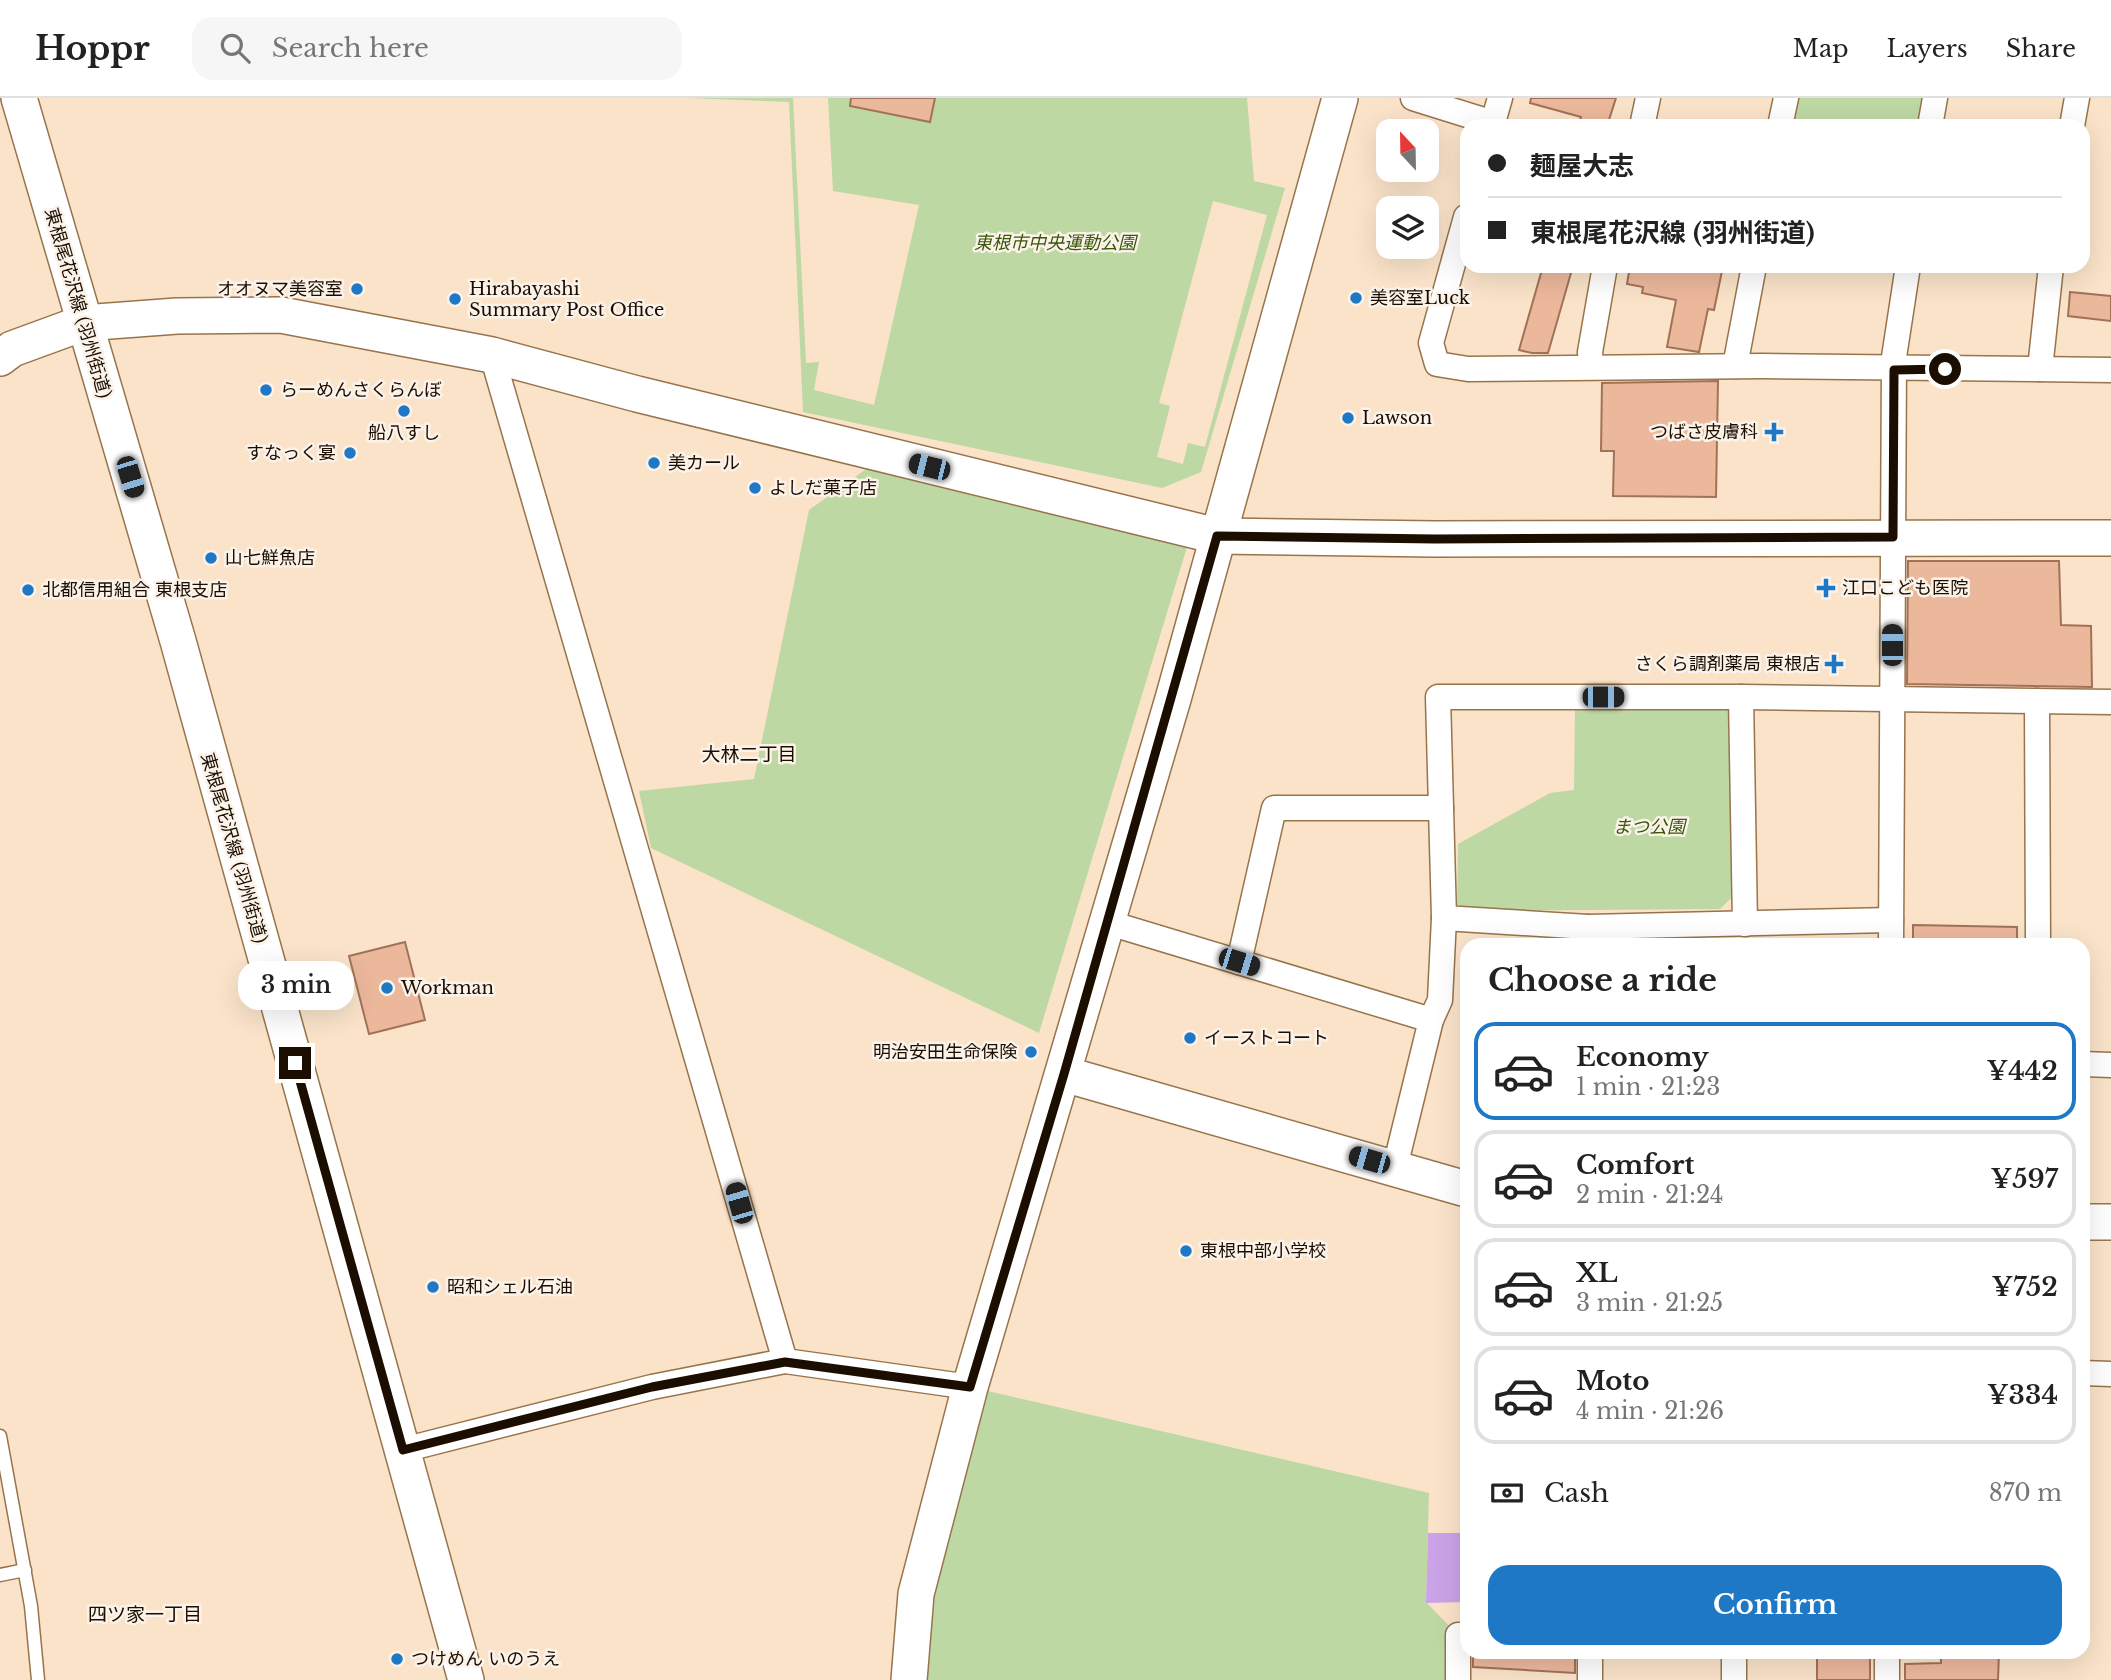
<!DOCTYPE html>
<meta charset="utf-8">
<style>
body{margin:0;font-family:"Libre Baskerville","Noto Sans JP",serif;background:#f6f6f6;color:#222;height:100vh;display:flex;flex-direction:column;font-size:26px;white-space:nowrap}
*{box-sizing:border-box;margin:0}
p{font-size:23px;color:#767676}
.icon{flex:none;width:38px;height:38px;fill:none;stroke:currentColor;stroke-width:2;stroke-linecap:round;stroke-linejoin:round}
.map{position:relative;flex:1;overflow:hidden}
.sheet{position:absolute;left:1460px;top:840px;width:630px;height:721px;display:flex;flex-direction:column;background:#fff;border-radius:21px;box-shadow:0 7px 28px #0002}
.sheet>*{flex:none}
.banner{position:absolute;left:1460px;top:21px;width:630px;height:154px;border-radius:21px;box-shadow:0 7px 28px #0002;display:grid;align-content:center;height:154px;padding:0 28px;background:#fff}
.needle{width:46px;rotate:338deg}
.tools{position:absolute;left:1376px;top:21px;display:grid;gap:14px}
.tools a{display:grid;place-items:center;width:63px;height:63px;border-radius:14px;background:#fff;box-shadow:0 7px 28px #0002;font-size:35px}
.end{position:absolute;width:32px;height:32px;margin:-16px;border:9px solid #1b0e01;background:#fff;box-shadow:0 0 0 4px #fff}
.from{border-radius:50%}
.bubble{position:absolute;height:49px;border-radius:21px;background:#fff;box-shadow:0 7px 28px #0002;font-size:23px;font-weight:600;line-height:49px;text-align:center}
.car{position:absolute;width:21px;height:42px;margin:-21px -10px;border-radius:9px;box-shadow:0 0 5px 2px #0007;background:linear-gradient(#222 24%,#8ab4d8 0 40%,#222 0 76%,#8ab4d8 0 86%,#222 0)}
.banner b{display:flex;align-items:center;gap:24px;height:66px;font-size:26px}
.banner b+b{border-top:2px solid #e0e0e0}
.banner i{width:18px;height:18px;background:#222}
ul{padding:0;list-style:none}
li{display:flex;align-items:center;gap:21px;height:98px;margin:0 14px 10px;padding:0 14px;border:4px solid #e0e0e0;border-radius:21px}
li div{flex:1}
li b{display:block;font-size:26px}
li em{font-style:normal;font-weight:600}
li.active{border-color:#1f78c5}
li>.icon{width:63px;height:63px;stroke-width:1.5}
h2{padding:0 28px;font-size:32px;line-height:84px}
.pay{display:flex;align-items:center;gap:18px;height:77px;padding:0 28px;font-size:26px}
.pay p{margin-inline-start:auto}
.primary-button{display:flex;gap:14px;margin-top:auto;padding:14px 28px}
.primary-button a{flex:1;height:80px;border-radius:21px;background:#1f78c5;color:#fff;font-size:28px;font-weight:600;line-height:80px;text-align:center}
header{display:flex;align-items:center;gap:42px;box-sizing:border-box;height:98px;padding:0 35px;background:#fff;border-bottom:2px solid #e0e0e0}
header strong{font-size:33px}
nav{display:flex;gap:38px;margin-inline-start:auto;font-size:24px}
.search{width:490px;height:63px;background:#f6f6f6;display:flex;align-items:center;gap:18px;box-sizing:border-box;padding:0 24px;border-radius:21px;color:#767676;font-size:26px}
.map>svg:first-child{display:block}
.green{fill:#bed8a4;fill-rule:evenodd}
.water{fill:#cba3e8}
.building{fill:#ecb89c;stroke:#a27258;stroke-width:2}
.lines{fill:none;stroke-linecap:round;stroke-linejoin:round}
.lane-casing{stroke:#97744b;stroke-width:15}
.street-casing{stroke:#97744b;stroke-width:27}
.secondary-casing{stroke:#97744b;stroke-width:38}
.lane{stroke:#fff;stroke-width:12}
.street{stroke:#fff;stroke-width:24}
.secondary{stroke:#fff;stroke-width:35}
.route{stroke:#1b0e01;stroke-width:9}
.poi-dot{fill:#1f78c5;stroke:#fbf3ea;stroke-width:2.5}
.labels{text-anchor:middle;dominant-baseline:central;stroke-width:5;stroke-linejoin:round;paint-order:stroke}
.park-label{font-size:18px;font-style:italic;fill:#385708;stroke:#fbf3ea}
.poi-label{font-size:18px;fill:#1b0e01;stroke:#fbf3ea;text-anchor:start}
.street-label{font-size:18px;fill:#1b0e01;stroke:#fbf3ea}
.neighbourhood-label{font-size:19px;fill:#1b0e01;stroke:#fbf3ea}
</style>
<header>
<strong>Hoppr</strong>
<div class="search"><svg class="icon" aria-label="search" viewBox="0 0 24 24"><circle cx="10" cy="10" r="6"/><path d="M15 15l6 6"/></svg>Search here</div>
<nav><a>Map</a><a>Layers</a><a>Share</a></nav>
</header>
<div class="map">
<svg width="2111" height="1582" viewBox="0 0 2111 1582">
<rect width="100%" height="100%" fill="#fae3c9"/>
<!-- green -->
<g class="green">
<path d="M688,0h105l13,265 13,-1 -5,28 60,15 45,-200 -86,-14 -5,-93h419l7,83 31,7 -84,284 -39,16 -359,-76 -14,-310zM1213,103l54,14 -62,232 -17,-4 -5,21 -26,-7 13,-51 -11,-3z"/>
<path d="M1795,0h127l-5,28h-128z"/>
<path d="M869,369l318,80 -148,486 -388,-185 -12,-57 115,-12 55,-269z"/>
<path d="M1575,606h156l2,192 -13,13 -263,2 1,-67 92,-51 24,-3z"/>
<path d="M970,1289l459,106 -3,109 32,33v45h-549z"/>
</g>
<!-- water -->
<path class="water" d="M1428,1435h38v69l-40,1z"/>
<!-- building -->
<g class="building">
<path d="M851,0h84l-5,24 -80,-16z"/>
<path d="M1531,0h85l-9,28h-29l3,-9 -51,-14z"/>
<path d="M1543,168h30l-25,87h-16l-13,-3z"/>
<path d="M1630,168h31l28,6 1,-6h33l-9,44 -6,-1 -9,43 -32,-5 9,-47 -34,-7 1,-6 -16,-3z"/>
<path d="M2070,194l41,4v25l-43,-5z"/>
<path d="M1718,283l-2,116 -103,-1 1,-45h-13l1,-68z"/>
<path d="M1908,463h151l2,64 30,1 1,61 -185,-3z"/>
<path d="M1913,827l104,2v18h-104z"/>
<path d="M405,844l20,78 -56,14 -20,-78z"/>
<path d="M1473,1554h102v21l-102,-6z"/>
<rect x="1817" y="1554" width="53" height="28"/>
<path d="M1941,1554h58l-1,28h-93v-16l36,-1z"/>
</g>
<g class="lines">
<!-- lane casing -->
<g class="lane-casing">
<g id="lane">
<path d="M0,1338l31,170 7,74"/>
<path d="M0,1477l25,-5"/>
</g>
</g>
<!-- street casing -->
<g class="street-casing">
<g id="street">
<path d="M1413,0l80,25"/>
<path d="M1492,28l8,-28"/>
<path d="M1642,28l6,-28"/>
<path d="M1780,28l6,-28"/>
<path d="M1930,28l5,-28"/>
<path d="M2072,28l5,-28"/>
<path d="M1466,119l-35,126 6,21 31,5 294,-3 349,4"/>
<path d="M492,257l293,1006"/>
<path d="M1735,268l19,-100"/>
<path d="M1591,269l-1,-15 15,-86"/>
<path d="M2040,271l11,-103"/>
<path d="M1741,599l370,5"/>
<path d="M2037,603l1,244"/>
<path d="M1106,824l325,98 -36,147"/>
<path d="M1588,829l-144,-9 -6,-221h303l4,227"/>
<path d="M1588,847v-18l303,-7"/>
<path d="M1891,847l3,-588 14,-91"/>
<path d="M1239,864l35,-154h167"/>
<path d="M1431,922l9,-20 4,-82"/>
<path d="M2082,966l29,1"/>
<path d="M2082,1275l29,1"/>
<path d="M403,1352l249,-63 133,-26 185,26"/>
<path d="M1458,1582v-45h8"/>
<path d="M1590,1582v-28"/>
<path d="M1734,1582v-28"/>
<path d="M1887,1582v-28"/>
</g>
</g>
<!-- secondary casing -->
<g class="secondary-casing">
<g id="secondary">
<path d="M19,0l159,543 288,1039"/>
<path d="M0,260l12,-9 71,-26 94,-7 104,-1 211,40 145,39 580,142 218,3 676,-1"/>
<path d="M1064,976l402,115"/>
<path d="M2082,1124h29"/>
<path d="M909,1582l7,-86 54,-207 203,-688 167,-601"/>
</g>
</g>
<!-- lane -->
<use href="#lane" class="lane"/>
<!-- street -->
<use href="#street" class="street"/>
<!-- secondary -->
<use href="#secondary" class="secondary"/>
</g>
<g class="lines">
<!-- route -->
<path class="route" d="M295,965l108,387 249,-63 133,-25 185,25 94,-313 153,-538 218,3 458,-2 1,-167 51,-1"/>
</g>
<!-- markers -->
<g class="poi-dot">
<circle cx="357" cy="191" r="7"/>
<circle cx="1356" cy="200" r="7"/>
<circle cx="455" cy="201" r="7"/>
<circle cx="266" cy="292" r="7"/>
<circle cx="404" cy="313" r="7"/>
<circle cx="1348" cy="320" r="7"/>
<path d="M1770.5 323.5h7v7h7v7h-7v7h-7v-7h-7v-7h7z"/>
<circle cx="350" cy="355" r="7"/>
<circle cx="654" cy="365" r="7"/>
<circle cx="755" cy="390" r="7"/>
<circle cx="211" cy="460" r="7"/>
<path d="M1822.5 479.5h7v7h7v7h-7v7h-7v-7h-7v-7h7z"/>
<circle cx="28" cy="492" r="7"/>
<path d="M1830.5 555.5h7v7h7v7h-7v7h-7v-7h-7v-7h7z"/>
<circle cx="387" cy="890" r="7"/>
<circle cx="1190" cy="940" r="7"/>
<circle cx="1031" cy="954" r="7"/>
<circle cx="1186" cy="1153" r="7"/>
<circle cx="433" cy="1189" r="7"/>
<circle cx="397" cy="1561" r="7"/>
</g>
<g class="labels">
<!-- park labels -->
<g class="park-label">
<text x="1055" y="145">東根市中央運動公園</text>
<text x="1649" y="729">まつ公園</text>
</g>
<!-- poi labels -->
<g class="poi-label">
<text x="343" y="191" text-anchor="end">オオヌマ美容室</text>
<text x="469" y="191">Hirabayashi<tspan x="469" dy="21">Summary Post Office</tspan></text>
<text x="1370" y="200">美容室Luck</text>
<text x="280" y="292">らーめんさくらんぼ</text>
<text x="1362" y="320">Lawson</text>
<text x="1758" y="334" text-anchor="end">つばさ皮膚科</text>
<text x="404" y="335" text-anchor="middle">船八すし</text>
<text x="336" y="355" text-anchor="end">すなっく宴</text>
<text x="668" y="365">美カール</text>
<text x="769" y="390">よしだ菓子店</text>
<text x="225" y="460">山七鮮魚店</text>
<text x="1842" y="490">江口こども医院</text>
<text x="42" y="492">北都信用組合 東根支店</text>
<text x="1820" y="566" text-anchor="end">さくら調剤薬局 東根店</text>
<text x="401" y="890">Workman</text>
<text x="1204" y="940">イーストコート</text>
<text x="1017" y="954" text-anchor="end">明治安田生命保険</text>
<text x="1200" y="1153">東根中部小学校</text>
<text x="447" y="1189">昭和シェル石油</text>
<text x="411" y="1561">つけめん いのうえ</text>
</g>
<!-- street labels -->
<g class="street-label">
<text transform="translate(78 205) rotate(74)">東根尾花沢線 (羽州街道)</text>
<text transform="translate(234 750) rotate(74)">東根尾花沢線 (羽州街道)</text>
</g>
<!-- neighbourhood labels -->
<g class="neighbourhood-label">
<text x="749" y="656">大林二丁目</text>
<text x="145" y="1516">四ツ家一丁目</text>
</g>
</g>
</svg>
<div class="tools">
<a><svg class="needle" viewBox="-14 -14 28 28"><path d="M0-13l5 13h-10z" fill="#e53935"/><path d="M0 13l5-13h-10z" fill="#767676"/></svg></a>
<a><svg class="icon" aria-label="layers" viewBox="0 0 24 24"><path d="M12 4l9 5-9 5-9-5zM3 14l9 5 9-5"/></svg></a>
</div>
<i class="end from" style="left:1945px;top:271px"></i>
<i class="end" style="left:295px;top:965px"></i>
<div class="bubble" style="left:238px;top:863px;width:116px">3 min</div>
<i class="car" style="left:929px;top:369px;rotate:284deg"></i>
<i class="car" style="left:130px;top:379px;rotate:163deg"></i>
<i class="car" style="left:1892px;top:547px;rotate:0deg"></i>
<i class="car" style="left:1603px;top:599px;rotate:90deg"></i>
<i class="car" style="left:1239px;top:864px;rotate:107deg"></i>
<i class="car" style="left:1369px;top:1062px;rotate:286deg"></i>
<i class="car" style="left:739px;top:1105px;rotate:344deg"></i>
<div class="banner">
<b><i class="from"></i>麺屋大志</b>
<b><i></i>東根尾花沢線 (羽州街道)</b>
</div>
<section class="sheet">
<h2>Choose a ride</h2>
<ul>
<li class="active"><svg class="icon" aria-label="car" viewBox="0 0 24 24"><path d="M5 17H2v-5l4-1 3-4h7l3 4 3 1v5h-3M9 17h6M6 11h13"/><circle cx="7" cy="17" r="2"/><circle cx="17" cy="17" r="2"/></svg><div><b>Economy</b><p>1 min · 21:23</p></div><em>¥442</em></li>
<li><svg class="icon" aria-label="car" viewBox="0 0 24 24"><path d="M5 17H2v-5l4-1 3-4h7l3 4 3 1v5h-3M9 17h6M6 11h13"/><circle cx="7" cy="17" r="2"/><circle cx="17" cy="17" r="2"/></svg><div><b>Comfort</b><p>2 min · 21:24</p></div><em>¥597</em></li>
<li><svg class="icon" aria-label="car" viewBox="0 0 24 24"><path d="M5 17H2v-5l4-1 3-4h7l3 4 3 1v5h-3M9 17h6M6 11h13"/><circle cx="7" cy="17" r="2"/><circle cx="17" cy="17" r="2"/></svg><div><b>XL</b><p>3 min · 21:25</p></div><em>¥752</em></li>
<li><svg class="icon" aria-label="car" viewBox="0 0 24 24"><path d="M5 17H2v-5l4-1 3-4h7l3 4 3 1v5h-3M9 17h6M6 11h13"/><circle cx="7" cy="17" r="2"/><circle cx="17" cy="17" r="2"/></svg><div><b>Moto</b><p>4 min · 21:26</p></div><em>¥334</em></li>
</ul>
<div class="pay"><svg class="icon" aria-label="cash" viewBox="0 0 24 24"><path d="M3 7h18v10H3z"/><circle cx="12" cy="12" r="2"/></svg>Cash<p>870 m</p></div>
<div class="primary-button"><a>Confirm</a></div>
</section>
</div>
